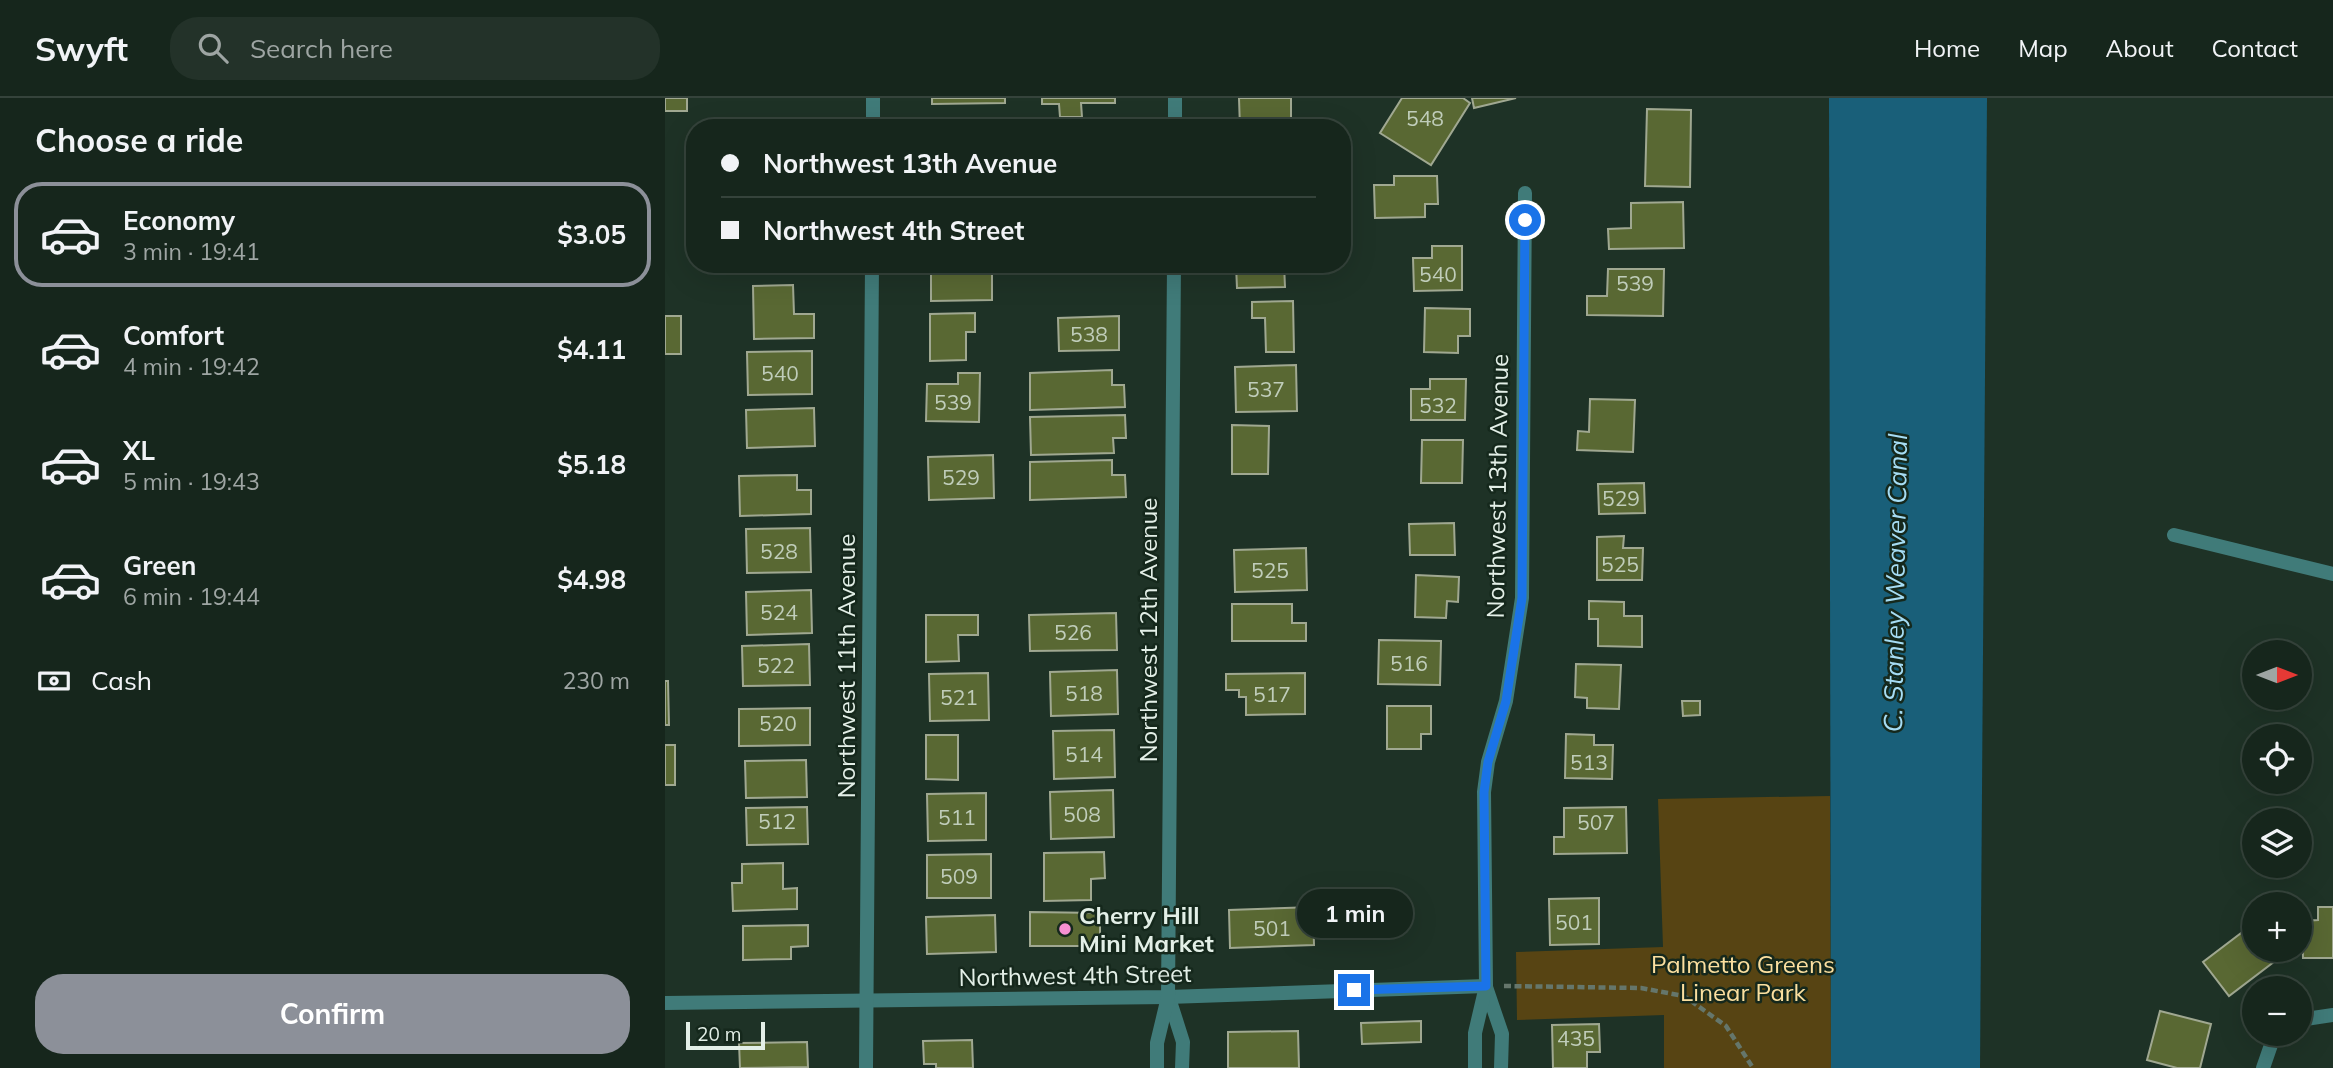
<!DOCTYPE html>
<meta charset="utf-8">
<style>
body{margin:0;font-family:Mulish,sans-serif;background:#233229;color:#f1f3f6;height:100vh;display:flex;flex-direction:column;font-size:26px;white-space:nowrap}
*{box-sizing:border-box;margin:0}
p{font-size:23px;color:#9ea5a3}
.icon{flex:none;width:38px;height:38px;fill:none;stroke:currentColor;stroke-width:2;stroke-linecap:round;stroke-linejoin:round}
.map{position:relative;flex:1;overflow:hidden}
.panel{display:flex;flex-direction:column;background:#16261c;width:665px}
.panel>*{flex:none}
.guide{position:absolute;left:21px;top:21px;width:665px;height:154px;border-radius:28px;box-shadow:0 7px 28px #0002,0 0 0 2px #35433b;display:grid;align-content:center;height:154px;padding:0 35px;background:#16261c}
.needle{width:46px;rotate:90deg}
.controls{position:absolute;left:1577px;top:542px;display:grid;gap:14px}
.controls a{display:grid;place-items:center;width:70px;height:70px;border-radius:50%;background:#16261c;box-shadow:0 7px 28px #0002,0 0 0 2px #35433b;font-size:35px}
.scale{position:absolute;left:21px;bottom:18px;width:79px;box-sizing:border-box;padding-left:7px;border:4px solid #e3efe7;border-top:0;font-size:19px;line-height:24px;white-space:nowrap;color:#e3efe7;-webkit-text-stroke:5px #15281c;paint-order:stroke}
.end{position:absolute;width:32px;height:32px;margin:-16px;border:9px solid #1a73e8;background:#fff;box-shadow:0 0 0 4px #fff}
.from{border-radius:50%}
.bubble{position:absolute;height:49px;border-radius:24px;background:#16261c;box-shadow:0 7px 28px #0002,0 0 0 2px #35433b;font-size:23px;font-weight:700;line-height:49px;text-align:center}
.guide b{display:flex;align-items:center;gap:24px;height:66px;font-size:26px}
.guide b+b{border-top:2px solid #35433b}
.guide i{width:18px;height:18px;background:#f1f3f6}
ul{padding:0;list-style:none}
li{display:flex;align-items:center;gap:21px;height:105px;margin:0 14px 10px;padding:0 21px;border:4px solid transparent;border-radius:28px}
li div{flex:1}
li b{display:block;font-size:26px}
li em{font-style:normal;font-weight:700}
li.active{border-color:#8c9099}
li>.icon{width:63px;height:63px;stroke-width:1.5}
h2{padding:0 35px;font-size:32px;line-height:84px}
.pay{display:flex;align-items:center;gap:18px;height:77px;padding:0 35px;font-size:26px}
.pay p{margin-inline-start:auto}
.button{display:flex;gap:14px;margin-top:auto;padding:14px 35px}
.button a{flex:1;height:80px;border-radius:28px;background:#8c9099;color:#fff;font-size:28px;font-weight:700;line-height:80px;text-align:center}
header{display:flex;align-items:center;gap:42px;box-sizing:border-box;height:98px;padding:0 35px;background:#16261c;border-bottom:2px solid #35433b}
header strong{font-size:33px}
nav{display:flex;gap:38px;margin-inline-start:auto;font-size:24px}
.search{width:490px;height:63px;background:#233229;display:flex;align-items:center;gap:18px;box-sizing:border-box;padding:0 24px;border-radius:28px;color:#9ea5a3;font-size:26px}
main{display:flex;flex:1;min-height:0}
.map>svg:first-child{display:block}
.green{fill:#574413}
.water{fill:#195f79}
.building{fill:#596833;stroke:#a0a891;stroke-width:2}
.lines{fill:none;stroke-linecap:round;stroke-linejoin:round}
.path{stroke:#65766b;stroke-width:4.5;stroke-dasharray:7 3.5;stroke-linecap:butt}
.lane{stroke:#407b79;stroke-width:14}
.street{stroke:#407b79;stroke-width:14}
.route{stroke:#1a73e8;stroke-width:9}
.poi-dot{fill:#f690d1;stroke:#15281c;stroke-width:2.5}
.labels{text-anchor:middle;dominant-baseline:central;stroke-width:5;stroke-linejoin:round;paint-order:stroke}
.number-label{font-size:21px;fill:#c0cdba}
.street-label{font-size:24px;fill:#e3efe7;stroke:#15281c}
.poi-label{font-size:24px;font-weight:bold;fill:#e3efe7;stroke:#15281c;text-anchor:start}
.park-label{font-size:24px;fill:#fbdf9f;stroke:#15281c}
.water-label{font-size:26px;font-style:italic;fill:#a6ddf5;stroke:#15281c}
</style>
<header>
<strong>Swyft</strong>
<div class="search"><svg class="icon" aria-label="search" viewBox="0 0 24 24"><circle cx="10" cy="10" r="6"/><path d="M15 15l6 6"/></svg>Search here</div>
<nav><a>Home</a><a>Map</a><a>About</a><a>Contact</a></nav>
</header>
<main>
<section class="panel">
<h2>Choose a ride</h2>
<ul>
<li class="active"><svg class="icon" aria-label="car" viewBox="0 0 24 24"><path d="M5 17H2v-5l4-1 3-4h7l3 4 3 1v5h-3M9 17h6M6 11h13"/><circle cx="7" cy="17" r="2"/><circle cx="17" cy="17" r="2"/></svg><div><b>Economy</b><p>3 min · 19:41</p></div><em>$3.05</em></li>
<li><svg class="icon" aria-label="car" viewBox="0 0 24 24"><path d="M5 17H2v-5l4-1 3-4h7l3 4 3 1v5h-3M9 17h6M6 11h13"/><circle cx="7" cy="17" r="2"/><circle cx="17" cy="17" r="2"/></svg><div><b>Comfort</b><p>4 min · 19:42</p></div><em>$4.11</em></li>
<li><svg class="icon" aria-label="car" viewBox="0 0 24 24"><path d="M5 17H2v-5l4-1 3-4h7l3 4 3 1v5h-3M9 17h6M6 11h13"/><circle cx="7" cy="17" r="2"/><circle cx="17" cy="17" r="2"/></svg><div><b>XL</b><p>5 min · 19:43</p></div><em>$5.18</em></li>
<li><svg class="icon" aria-label="car" viewBox="0 0 24 24"><path d="M5 17H2v-5l4-1 3-4h7l3 4 3 1v5h-3M9 17h6M6 11h13"/><circle cx="7" cy="17" r="2"/><circle cx="17" cy="17" r="2"/></svg><div><b>Green</b><p>6 min · 19:44</p></div><em>$4.98</em></li>
</ul>
<div class="pay"><svg class="icon" aria-label="cash" viewBox="0 0 24 24"><path d="M3 7h18v10H3z"/><circle cx="12" cy="12" r="2"/></svg>Cash<p>230 m</p></div>
<div class="button"><a>Confirm</a></div>
</section>
<div class="map">
<svg width="1668" height="970" viewBox="0 0 1668 970">
<rect width="100%" height="100%" fill="#1e3226"/>
<!-- green -->
<path class="green" d="M1165,698l1,272h-167v-53l-147,5 -1,-68 147,-5 -5,-148z"/>
<!-- water -->
<path class="water" d="M1164,0h158l-7,970h-149z"/>
<!-- building -->
<g class="building">
<rect x="0" y="0" width="22" height="13"/>
<path d="M267,0h73v5l-73,1z"/>
<path d="M377,0h73v5h-34l1,14h-22l-1,-13h-17z"/>
<path d="M574,0h52v30h-51z"/>
<path d="M737,0h61l7,5 -39,62 -51,-32z"/>
<path d="M807,0h44l-42,10z"/>
<path d="M982,11l44,1 -1,77 -45,-1z"/>
<path d="M152,26v4h-74v-3z"/>
<path d="M729,78h43l1,28h-13v13l-50,1 -1,-33h20z"/>
<path d="M1018,104l1,46 -75,1 -1,-20 23,-1v-25z"/>
<path d="M767,148h30v44l-48,1 -1,-33h19z"/>
<path d="M94,166h55v8l-55,1z"/>
<path d="M266,166h61v36l-61,1z"/>
<path d="M619,166l1,23 -48,1 -1,-23z"/>
<path d="M943,171h56l-1,47 -76,-1v-19h20z"/>
<path d="M128,187l1,29h20v24l-60,1 -1,-53z"/>
<path d="M628,203l1,51h-28l-1,-34h-13v-16z"/>
<path d="M760,210l45,1v27h-12v17l-34,-1z"/>
<path d="M310,215v19h-9v28l-36,1v-47z"/>
<rect x="0" y="218" width="16" height="38"/>
<path d="M454,218v34l-60,1 -1,-33z"/>
<path d="M147,253v43l-64,1 -1,-43z"/>
<path d="M631,267l1,46 -61,1 -1,-45z"/>
<path d="M447,272v15h12l1,22 -95,3v-37z"/>
<path d="M293,275h22l-1,49 -53,-1 1,-37h31z"/>
<path d="M765,281h36l-1,41h-54v-31h19z"/>
<path d="M925,301l45,1 -2,52 -56,-2 1,-19 11,1z"/>
<path d="M149,310l1,38 -68,2 -1,-38z"/>
<path d="M460,317l1,23h-13l1,15 -83,2 -1,-38z"/>
<path d="M567,327l37,1 -1,48h-36z"/>
<path d="M757,342h41l-1,43h-41z"/>
<path d="M328,357l1,43 -65,2 -1,-43z"/>
<path d="M447,362v15h13l1,22 -96,3v-38z"/>
<path d="M132,377v15h14v24l-71,2 -1,-40z"/>
<path d="M979,385l1,30 -46,1 -1,-30z"/>
<path d="M789,425l1,32h-45l-1,-31z"/>
<path d="M145,430l1,44 -64,1 -1,-44z"/>
<path d="M959,438l-1,12h20l-1,32h-45v-43z"/>
<path d="M641,450l1,42 -72,2 -1,-42z"/>
<path d="M751,477l43,2 -1,25 -11,-1 -1,17 -31,-1z"/>
<path d="M146,492l1,43 -65,2 -1,-43z"/>
<path d="M924,503l35,1v14h18v31l-44,-1v-27h-9z"/>
<path d="M567,506h60v19h14v18h-74z"/>
<path d="M451,515l1,37 -87,1 -1,-36z"/>
<path d="M261,517h52v20h-20l1,26 -33,1z"/>
<path d="M714,542l62,1 -1,44 -62,-1z"/>
<path d="M144,546l1,41 -67,1 -1,-40z"/>
<path d="M911,566l45,1 -2,44 -32,-1v-10l-12,-1z"/>
<path d="M452,572l1,44 -67,2 -1,-44z"/>
<path d="M323,575l1,47 -59,1 -1,-47z"/>
<path d="M640,575v41l-59,1v-18h-7v-7h-13v-16z"/>
<path d="M0,583h3l1,44h-4z"/>
<path d="M1017,603h18v14l-17,1z"/>
<path d="M722,608h44v28h-10v15h-34z"/>
<path d="M145,610v37l-71,1v-37z"/>
<path d="M449,632l1,47 -61,2 -1,-48z"/>
<path d="M901,636l28,1v10h19l-1,34 -47,-1z"/>
<path d="M261,637h32v45l-32,-1z"/>
<rect x="0" y="647" width="10" height="40"/>
<path d="M141,662l1,37 -61,1 -1,-37z"/>
<path d="M448,692l1,47 -63,2 -1,-47z"/>
<path d="M321,695v47l-58,1 -1,-47z"/>
<path d="M142,709l1,37 -61,1 -1,-37z"/>
<path d="M961,709l1,46 -73,1v-17h10v-29z"/>
<path d="M439,754l1,26 -14,1v21l-47,1v-48z"/>
<path d="M326,756v44h-64v-43z"/>
<path d="M118,765v26l14,-1v21l-64,2 -1,-28h10v-19z"/>
<path d="M934,800v46l-49,1 -1,-46z"/>
<path d="M648,809l1,38 -84,3 -1,-38z"/>
<path d="M1653,809h15v51h-30l-1,-37 16,-1z"/>
<path d="M365,814l70,1v33h-70z"/>
<path d="M330,817l1,37 -69,2 -1,-37z"/>
<path d="M1588,826l1,26h19l6,8 -50,38 -26,-34z"/>
<path d="M143,827v21l-17,1v12l-48,1v-34z"/>
<path d="M1495,913l51,13 -11,44h-23l-30,-8z"/>
<path d="M756,923v21l-59,2 -1,-21z"/>
<path d="M934,926l1,28h-13v16h-34l-1,-43z"/>
<path d="M633,933l1,37h-71v-36z"/>
<path d="M307,942l1,28h-37v-4h-12l-1,-23z"/>
<path d="M142,944l1,25 -68,1 -1,-25z"/>
</g>
<g class="lines">
<!-- path -->
<path class="path" d="M839,888l137,2 43,8 42,30 27,42"/>
<!-- lane -->
<path class="lane" d="M1509,437l159,39"/>
<!-- street -->
<g class="street">
<path d="M208,30v-30"/>
<path d="M510,30v-30"/>
<path d="M821,889l16,47 -1,34"/>
<path d="M504,900l14,44 -1,26"/>
<path d="M0,905l503,-6 318,-11"/>
<path d="M1634,922l34,-5"/>
<path d="M201,970l6,-804"/>
<path d="M492,970v-25l11,-46 6,-733"/>
<path d="M810,970v-35l11,-47 -2,-194 4,-30 18,-61 16,-103 3,-405"/>
<path d="M1598,970l9,-26 7,-8"/>
</g>
</g>
<g class="lines">
<!-- route -->
<path class="route" d="M689,892l132,-4 -2,-194 4,-30 18,-61 16,-103 3,-378"/>
</g>
<!-- markers -->
<circle class="poi-dot" cx="400" cy="831" r="7"/>
<g class="labels">
<!-- number labels -->
<g class="number-label">
<text x="760" y="20">548</text>
<text x="773" y="176">540</text>
<text x="970" y="185">539</text>
<text x="424" y="236">538</text>
<text x="115" y="275">540</text>
<text x="601" y="291">537</text>
<text x="288" y="304">539</text>
<text x="773" y="307">532</text>
<text x="296" y="379">529</text>
<text x="956" y="400">529</text>
<text x="114" y="453">528</text>
<text x="955" y="466">525</text>
<text x="605" y="472">525</text>
<text x="114" y="514">524</text>
<text x="408" y="534">526</text>
<text x="744" y="565">516</text>
<text x="111" y="567">522</text>
<text x="419" y="595">518</text>
<text x="607" y="596">517</text>
<text x="294" y="599">521</text>
<text x="113" y="625">520</text>
<text x="419" y="656">514</text>
<text x="924" y="664">513</text>
<text x="417" y="716">508</text>
<text x="292" y="719">511</text>
<text x="112" y="723">512</text>
<text x="931" y="724">507</text>
<text x="294" y="778">509</text>
<text x="909" y="824">501</text>
<text x="607" y="830">501</text>
<text x="911" y="940">435</text>
</g>
<!-- street labels -->
<g class="street-label">
<text transform="translate(832 388) rotate(-89)">Northwest 13th Avenue</text>
<text transform="translate(483 532) rotate(-90)">Northwest 12th Avenue</text>
<text transform="translate(181 568) rotate(-90)">Northwest 11th Avenue</text>
<text transform="translate(410 877) rotate(-1)">Northwest 4th Street</text>
</g>
<!-- poi labels -->
<g class="poi-label">
<text x="414" y="817">Cherry Hill<tspan x="414" dy="28">Mini Market</tspan></text>
</g>
<!-- park labels -->
<g class="park-label">
<text x="1078" y="866">Palmetto Greens<tspan x="1078" dy="28">Linear Park</tspan></text>
</g>
<!-- water labels -->
<g class="water-label">
<text transform="translate(1230 485) rotate(-89)">C. Stanley Weaver Canal</text>
</g>
</g>
</svg>
<div class="controls">
<a><svg class="needle" viewBox="-14 -14 28 28"><path d="M0-13l5 13h-10z" fill="#e53935"/><path d="M0 13l5-13h-10z" fill="#9ea5a3"/></svg></a>
<a><svg class="icon" aria-label="locate" viewBox="0 0 24 24"><circle cx="12" cy="12" r="6"/><path d="M12 2v4M12 18v4M2 12h4M18 12h4"/></svg></a>
<a><svg class="icon" aria-label="layers" viewBox="0 0 24 24"><path d="M12 4l9 5-9 5-9-5zM3 14l9 5 9-5"/></svg></a>
<a>+</a>
<a>−</a>
</div>
<div class="scale">20 m</div>
<i class="end from" style="left:860px;top:122px"></i>
<i class="end" style="left:689px;top:892px"></i>
<div class="bubble" style="left:632px;top:791px;width:116px">1 min</div>
<div class="guide">
<b><i class="from"></i>Northwest 13th Avenue</b>
<b><i></i>Northwest 4th Street</b>
</div>
</div>
</main>
